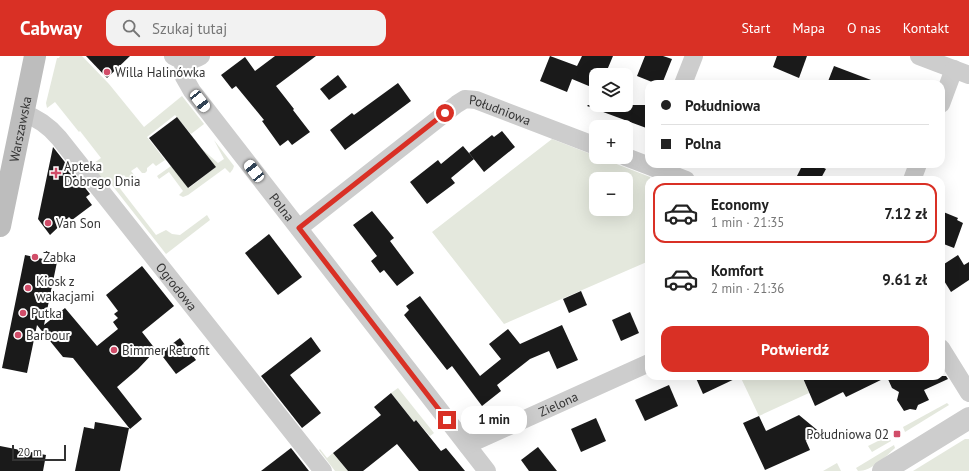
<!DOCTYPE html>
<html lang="pl">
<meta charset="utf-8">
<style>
body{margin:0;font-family:"PT Sans",sans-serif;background:#f2f2f2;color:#222;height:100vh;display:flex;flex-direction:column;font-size:15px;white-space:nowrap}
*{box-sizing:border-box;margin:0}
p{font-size:13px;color:#767676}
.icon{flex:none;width:22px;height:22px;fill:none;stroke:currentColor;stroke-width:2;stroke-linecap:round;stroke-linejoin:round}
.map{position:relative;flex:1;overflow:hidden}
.side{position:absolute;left:645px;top:120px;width:300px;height:204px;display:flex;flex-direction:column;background:#fff;border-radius:12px;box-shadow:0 4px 16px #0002}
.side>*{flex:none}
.banner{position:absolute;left:645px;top:24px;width:300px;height:88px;border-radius:12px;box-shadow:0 4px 16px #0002;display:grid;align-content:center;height:88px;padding:0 16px;background:#fff}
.buttons{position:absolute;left:589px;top:12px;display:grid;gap:8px}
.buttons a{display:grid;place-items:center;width:44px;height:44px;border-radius:8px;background:#fff;box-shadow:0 4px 16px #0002;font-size:20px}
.scale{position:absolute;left:12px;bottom:10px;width:54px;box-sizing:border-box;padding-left:4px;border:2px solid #333;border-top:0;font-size:11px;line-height:14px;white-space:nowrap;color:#333;-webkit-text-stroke:3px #fff;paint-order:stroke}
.end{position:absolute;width:18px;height:18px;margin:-9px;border:5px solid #d93025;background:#fff;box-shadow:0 0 0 2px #fff}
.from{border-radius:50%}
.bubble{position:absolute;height:28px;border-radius:12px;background:#fff;box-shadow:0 4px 16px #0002;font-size:13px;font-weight:800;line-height:28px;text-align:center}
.car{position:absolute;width:12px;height:24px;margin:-12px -6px;border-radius:5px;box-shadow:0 0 3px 1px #0007;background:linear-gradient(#fff 24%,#345 0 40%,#fff 0 76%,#345 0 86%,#fff 0)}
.banner b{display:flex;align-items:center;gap:14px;height:38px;font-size:15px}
.banner b+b{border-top:1px solid #e0e0e0}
.banner i{width:10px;height:10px;background:#222}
ul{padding:7px 0 0;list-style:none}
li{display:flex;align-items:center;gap:12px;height:60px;margin:0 8px 6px;padding:0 8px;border:2px solid transparent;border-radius:12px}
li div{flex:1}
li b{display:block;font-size:15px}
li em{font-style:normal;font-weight:800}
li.current{border-color:#d93025}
li>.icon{width:36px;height:36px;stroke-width:1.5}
.primary-button{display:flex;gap:8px;margin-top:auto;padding:8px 16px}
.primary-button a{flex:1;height:46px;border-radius:12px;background:#d93025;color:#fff;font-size:16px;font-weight:800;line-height:46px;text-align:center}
header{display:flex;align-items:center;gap:24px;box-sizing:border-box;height:56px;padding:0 20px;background:#d93025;color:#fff}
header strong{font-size:19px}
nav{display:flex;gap:22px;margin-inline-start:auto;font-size:14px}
.search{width:280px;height:36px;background:#f2f2f2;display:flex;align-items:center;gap:10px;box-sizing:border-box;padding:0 14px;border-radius:12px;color:#767676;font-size:15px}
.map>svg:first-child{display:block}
.green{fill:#e4e8dd;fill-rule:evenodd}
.building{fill:#1a1a1a}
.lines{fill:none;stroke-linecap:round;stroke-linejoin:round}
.minor{stroke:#cdcdcd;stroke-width:18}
.tertiary{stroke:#cdcdcd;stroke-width:22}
.secondary{stroke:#bdbdbd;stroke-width:22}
.route{stroke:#d93025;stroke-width:5}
.poi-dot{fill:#d14d69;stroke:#fff;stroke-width:1.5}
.labels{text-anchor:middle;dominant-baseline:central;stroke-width:4;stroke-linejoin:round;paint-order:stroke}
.poi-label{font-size:13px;fill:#333;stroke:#fff;text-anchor:start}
.street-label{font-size:13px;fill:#333;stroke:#fff}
</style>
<header>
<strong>Cabway</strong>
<div class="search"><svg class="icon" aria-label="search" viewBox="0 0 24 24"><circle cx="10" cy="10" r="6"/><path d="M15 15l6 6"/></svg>Szukaj tutaj</div>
<nav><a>Start</a><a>Mapa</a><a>O nas</a><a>Kontakt</a></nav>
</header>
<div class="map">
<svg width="969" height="415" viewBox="0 0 969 415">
<rect width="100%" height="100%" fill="#fff"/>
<!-- green -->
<g class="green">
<path d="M60,0h22l27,28 35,43 38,-31 22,28 -13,10 -16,-19 -28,22 18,23 -9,6 -3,-3 -6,5v3l-2,2h-3l-5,-6 -6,4 8,10 -7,5 -8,-11 -9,7 41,53 10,-5 6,4 8,1 27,-20 3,5 -44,34 -58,-74 -3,3 -15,-17 11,-8 -21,-27 -1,1 -24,-30 -8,6 -1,-5 11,-45h2z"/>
<path d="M552,83l98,38 1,3h-2v81l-145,63 -72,-92zM596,123h30v30h-30z"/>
<path d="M214,84l20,26 -1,3 -3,4 -5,-5 -37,27 -5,2 -4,-2 4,-4 -14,-19 -10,7 -2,-3 14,-10 18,22 27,-21 -14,-18 16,14 6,-4z"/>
<path d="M740,320h62l7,17 -50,23z"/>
<path d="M398,332l36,45 -4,3 -14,-16 -2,2 -23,-29z"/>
<path d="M947,347l2,2 -44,27 -2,-5z"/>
<path d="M888,380l3,5 -19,11 -4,-6z"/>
<path d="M965,383h4v32h-56z"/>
<path d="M894,389l1,3c-10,9 -23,23 -37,23l-2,-3z"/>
<path d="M320,393l7,9 6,-5 15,18h-13l-16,-21z"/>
<path d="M837,407l4,8h-18z"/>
</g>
<!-- building -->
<g class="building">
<path d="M86,0h44l-23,22z"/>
<path d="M275,0h41l-40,30 18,23 -1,1 17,22 -18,13 -4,-5 -8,6 -18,-25 2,-1 -28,-34 -4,3 -11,-14 24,-18 10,14z"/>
<path d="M550,0l27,10 5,-10h31l-8,19h-9v14l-24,-10 -5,13 -27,-11z"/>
<path d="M645,0h18l9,3 -10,25h-5l-20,-8z"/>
<path d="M777,0h30l-8,22 -26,-11z"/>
<path d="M834,10l45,17v1h-52z"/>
<path d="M338,19l9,12 -18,13 -9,-11z"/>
<path d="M398,27l13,18 -66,49 -15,-20 22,-17 2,2z"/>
<path d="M588,49h61v24l-62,-23z"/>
<path d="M177,61l39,50 -28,21 -39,-50z"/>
<path d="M502,75l13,16 -31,25 -15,-19 23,-18 2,2z"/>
<path d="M463,90l11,13 -23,19 4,5 -28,21 -17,-22 28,-22 3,4z"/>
<path d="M53,91l37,47 -4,3 6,8 -20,15 -3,-3 -19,18 -12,-16z"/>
<path d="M803,108h13l10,5 -6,11h-25z"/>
<path d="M372,155l22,27 -4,3 24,32 -17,13 -13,-16 -4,3 -9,-12 6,-5 -24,-31z"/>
<path d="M941,155l17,7 -1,2 6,3 -9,25 -13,-5z"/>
<path d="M269,178l33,43 -24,18 -33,-42z"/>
<path d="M25,199l32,7 -13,63 21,-17 32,38 21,-17 -5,-7 5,-4 -4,-4 4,-3 -12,-16 36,-29 32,40 -32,26 14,18 -18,19 -21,18 25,32 -12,10 -57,-71 -10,-1 -26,-32 -10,48 -25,-5z"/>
<path d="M958,199l6,10 5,-3v18l-18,12 -10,-16v-10z"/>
<path d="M581,235l6,14 -18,8 -6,-14z"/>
<path d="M420,240l60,80 21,-17 -12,-15 19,-15 12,15 42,-19 16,35 -21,9 -8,-18 -19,8 -33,26 4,6 -19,15 -30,-40 -5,4 -43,-55 5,-5 -3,-4z"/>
<path d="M630,256l9,21 -18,8 -9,-21z"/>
<path d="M311,281l10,14 -31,24 31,38 -19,15 -41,-52z"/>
<path d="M180,282l16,22 -20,14 -16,-21z"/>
<path d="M695,320h46l-38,18z"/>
<path d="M802,320h144l2,3 -24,11 5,10 -11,5 -2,5 -6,-1 -6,2 -7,-11 2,-8 -7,-4 -5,-11 -41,20 -3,-5 -28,14z"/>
<path d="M669,329l9,21 -33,15 -10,-21z"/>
<path d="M391,337l23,29 2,-2 25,31 5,-3 19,23h-46l-22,-27 -34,27h-15l-15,-18 48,-38 -7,-8z"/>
<path d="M799,359l23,19 -16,7 4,9 -45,20 -22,-47 16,-7 7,15z"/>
<path d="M596,362l10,23 -25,11 -10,-23z"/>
<path d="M95,366l34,6 -9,43h-45l9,-44 10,2z"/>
<path d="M0,390l46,9 -3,16h-43z"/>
<path d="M538,391l19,24h-28l-8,-11z"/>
<path d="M291,392l18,23h-48z"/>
</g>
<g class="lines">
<!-- minor -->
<g class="minor">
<path d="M173,0c10,6 18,6 28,0"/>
<path d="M919,0l50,19"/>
<path id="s1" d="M183,5l1,16 8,14 295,380"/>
<path d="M683,28l11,-28"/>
<path d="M941,48l13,-35"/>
<path id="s2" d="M23,57c15,5 26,13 36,25l264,333"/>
<path d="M626,101l60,23"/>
<path d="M912,124l6,-16"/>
<path id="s3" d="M299,172l158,-124 8,-5 11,1 120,46"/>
<path d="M941,292l28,45"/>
<path id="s4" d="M467,389l182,-82"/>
</g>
<!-- tertiary -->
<path class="tertiary" d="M883,415l86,-53"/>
<!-- secondary -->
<path class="secondary" id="s5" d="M0,170l35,-170"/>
</g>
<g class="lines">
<!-- route -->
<path class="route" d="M445,57l-146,115 148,192"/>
</g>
<!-- markers -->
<g class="poi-dot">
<circle cx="107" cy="16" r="4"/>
<path d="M54 111h4v4h4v4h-4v4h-4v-4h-4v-4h4z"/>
<circle cx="48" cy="167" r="4"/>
<circle cx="35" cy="201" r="4"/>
<circle cx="28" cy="232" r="4"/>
<circle cx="23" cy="257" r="4"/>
<circle cx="18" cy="279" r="4"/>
<circle cx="114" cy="294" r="4"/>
<rect x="893" y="374" width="8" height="8" rx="2"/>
</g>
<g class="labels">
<!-- poi labels -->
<g class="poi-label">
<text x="115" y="16">Willa Halinówka</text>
<text x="64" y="110">Apteka<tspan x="64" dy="15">Dobrego Dnia</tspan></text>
<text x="56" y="167">Van Son</text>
<text x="43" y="201">Żabka</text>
<text x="36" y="225">Kiosk z<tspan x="36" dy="15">wakacjami</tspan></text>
<text x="31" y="257">Putka</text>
<text x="26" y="279">Barbour</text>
<text x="122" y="294">Bimmer Retrofit</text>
<text x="889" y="378" text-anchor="end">Południowa 02</text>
</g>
<!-- street labels -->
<g class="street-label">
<text stroke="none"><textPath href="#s3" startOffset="247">Południowa</textPath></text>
<text stroke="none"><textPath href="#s5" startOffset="99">Warszawska</textPath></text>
<text stroke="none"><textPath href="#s1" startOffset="179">Polna</textPath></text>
<text stroke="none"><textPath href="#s2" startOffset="234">Ogrodowa</textPath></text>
<text stroke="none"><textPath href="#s4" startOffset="100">Zielona</textPath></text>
</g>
</g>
</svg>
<div class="buttons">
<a><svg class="icon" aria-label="layers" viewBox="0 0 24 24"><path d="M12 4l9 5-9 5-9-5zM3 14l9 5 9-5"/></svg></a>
<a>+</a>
<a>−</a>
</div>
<div class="scale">20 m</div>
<i class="end from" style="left:445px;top:57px"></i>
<i class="end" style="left:447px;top:364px"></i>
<div class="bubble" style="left:461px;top:350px;width:66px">1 min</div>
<i class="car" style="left:200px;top:45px;rotate:142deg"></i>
<i class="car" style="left:254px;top:115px;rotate:322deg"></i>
<div class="banner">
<b><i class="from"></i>Południowa</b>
<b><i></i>Polna</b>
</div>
<section class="side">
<ul>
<li class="current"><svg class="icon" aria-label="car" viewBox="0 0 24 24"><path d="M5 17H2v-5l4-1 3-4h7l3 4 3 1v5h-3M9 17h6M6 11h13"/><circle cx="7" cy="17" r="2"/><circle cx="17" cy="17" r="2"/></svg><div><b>Economy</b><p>1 min · 21:35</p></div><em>7.12 zł</em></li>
<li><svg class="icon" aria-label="car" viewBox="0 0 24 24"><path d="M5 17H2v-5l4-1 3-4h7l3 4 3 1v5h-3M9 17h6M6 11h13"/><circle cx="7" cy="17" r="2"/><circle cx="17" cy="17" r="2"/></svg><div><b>Komfort</b><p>2 min · 21:36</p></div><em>9.61 zł</em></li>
</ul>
<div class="primary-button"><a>Potwierdź</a></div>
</section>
</div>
